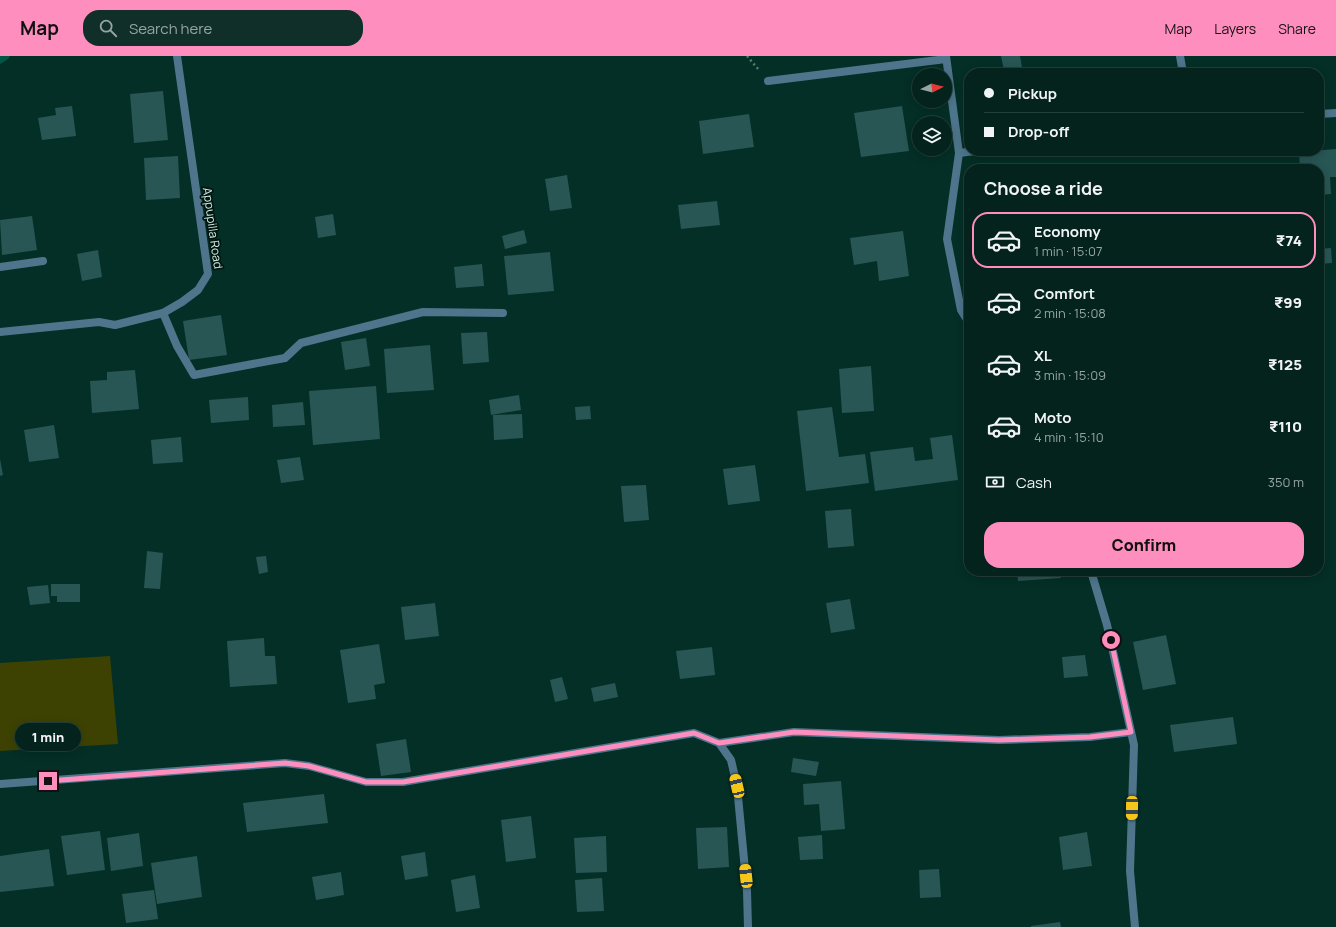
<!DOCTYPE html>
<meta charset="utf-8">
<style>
body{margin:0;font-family:Manrope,sans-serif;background:#112f29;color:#f1f3f6;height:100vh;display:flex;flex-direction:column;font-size:15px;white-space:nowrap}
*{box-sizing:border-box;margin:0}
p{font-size:13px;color:#97a4a3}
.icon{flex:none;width:22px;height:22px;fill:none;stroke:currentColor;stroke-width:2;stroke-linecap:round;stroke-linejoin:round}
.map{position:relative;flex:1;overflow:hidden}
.panel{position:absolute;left:964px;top:108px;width:360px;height:412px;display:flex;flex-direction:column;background:#03231c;border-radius:16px;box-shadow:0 2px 10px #0003,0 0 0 1px #24403b}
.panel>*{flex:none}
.hud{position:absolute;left:964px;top:12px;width:360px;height:88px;border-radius:16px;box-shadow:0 2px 10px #0003,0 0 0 1px #24403b;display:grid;align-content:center;height:88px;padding:0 20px;background:#03231c}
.needle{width:26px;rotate:84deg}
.controls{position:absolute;left:912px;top:12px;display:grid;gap:8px}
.controls a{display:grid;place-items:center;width:40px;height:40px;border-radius:50%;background:#03231c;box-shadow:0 2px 10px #0003,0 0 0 1px #24403b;font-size:20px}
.end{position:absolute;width:18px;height:18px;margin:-9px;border:5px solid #fe8ebd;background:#111;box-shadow:0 0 0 2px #111}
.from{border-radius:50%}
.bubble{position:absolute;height:28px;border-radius:14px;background:#03231c;box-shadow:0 2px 10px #0003,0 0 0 1px #24403b;font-size:13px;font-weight:800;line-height:28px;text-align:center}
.car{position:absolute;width:12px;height:24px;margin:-12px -6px;border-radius:5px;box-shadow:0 0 3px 1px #0007;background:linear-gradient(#f5c518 24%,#345 0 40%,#f5c518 0 76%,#345 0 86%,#f5c518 0)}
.hud b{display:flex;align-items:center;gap:14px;height:38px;font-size:15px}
.hud b+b{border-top:1px solid #24403b}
.hud i{width:10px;height:10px;background:#f1f3f6}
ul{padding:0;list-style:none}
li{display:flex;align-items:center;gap:12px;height:56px;margin:0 8px 6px;padding:0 12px;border:2px solid transparent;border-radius:16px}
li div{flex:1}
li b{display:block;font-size:15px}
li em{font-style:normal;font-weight:800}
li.selected{border-color:#fe8ebd}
li>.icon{width:36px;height:36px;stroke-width:1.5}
h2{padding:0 20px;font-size:18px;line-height:48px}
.pay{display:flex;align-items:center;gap:10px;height:44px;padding:0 20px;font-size:15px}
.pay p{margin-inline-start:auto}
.cta{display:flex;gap:8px;margin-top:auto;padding:8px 20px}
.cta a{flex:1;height:46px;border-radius:16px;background:#fe8ebd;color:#111;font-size:16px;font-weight:800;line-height:46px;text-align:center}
header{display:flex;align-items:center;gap:24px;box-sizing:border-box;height:56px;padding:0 20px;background:#fe8ebd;color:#111}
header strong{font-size:19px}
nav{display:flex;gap:22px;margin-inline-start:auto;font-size:14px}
.search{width:280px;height:36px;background:#112f29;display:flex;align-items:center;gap:10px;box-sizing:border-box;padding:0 14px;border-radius:16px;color:#97a4a3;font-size:15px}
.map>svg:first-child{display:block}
.green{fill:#3d4203}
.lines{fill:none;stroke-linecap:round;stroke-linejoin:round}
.stream{stroke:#035546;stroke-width:7}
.building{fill:#285655}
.path{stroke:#567b72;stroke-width:2.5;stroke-dasharray:2 3;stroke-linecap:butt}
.minor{stroke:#4e758c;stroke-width:8}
.route{stroke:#fe8ebd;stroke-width:5}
.labels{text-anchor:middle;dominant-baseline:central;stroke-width:3.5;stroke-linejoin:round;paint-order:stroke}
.street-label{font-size:12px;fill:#d3eee5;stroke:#011510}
</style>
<header>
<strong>Map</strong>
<div class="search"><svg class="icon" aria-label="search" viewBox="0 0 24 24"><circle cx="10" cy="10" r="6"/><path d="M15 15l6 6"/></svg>Search here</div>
<nav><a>Map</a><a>Layers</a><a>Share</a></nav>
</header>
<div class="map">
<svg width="1336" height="871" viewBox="0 0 1336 871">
<rect width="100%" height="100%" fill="#042f26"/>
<!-- green -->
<path class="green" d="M110,600l8,88 -118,7v-88z"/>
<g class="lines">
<!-- stream -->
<path class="stream" d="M0,4l6,-4"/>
</g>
<!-- building -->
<g class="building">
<path d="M1001,0h19l2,11 -18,3z"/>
<path d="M163,35l5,49 -34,3 -4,-49z"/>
<path d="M72,50l4,30 -34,4 -4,-22 18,-3 -1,-7z"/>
<path d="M902,50l7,45 -48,6 -7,-44z"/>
<path d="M749,58l5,33 -51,7 -4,-33z"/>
<path d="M1336,93v28h-6l1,17 -12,1v-26h-19l-1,-17z"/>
<path d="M178,100l2,42 -34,2 -2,-42z"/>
<path d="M567,119l5,33 -22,3 -5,-32z"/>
<path d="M717,145l3,24 -39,4 -3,-24z"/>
<path d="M333,158l3,21 -18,3 -3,-21z"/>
<path d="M32,160l5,34 -35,5 -2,-35z"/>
<path d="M524,174l3,13 -22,6 -3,-13z"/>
<path d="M903,175l6,45 -30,5 -2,-20 -23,4 -4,-27z"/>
<path d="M1331,192l1,15 -13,1v-15z"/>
<path d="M98,194l4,27 -20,4 -5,-27z"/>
<path d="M550,196l4,39 -46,4 -4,-39z"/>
<path d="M482,208l2,22 -28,2 -2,-21z"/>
<path d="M221,259l6,40 -38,5 -6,-39z"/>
<path d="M487,276l2,30 -26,2 -2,-31z"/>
<path d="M366,282l4,28 -25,4 -4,-28z"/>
<path d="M430,289l4,45 -47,3 -3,-44z"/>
<path d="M871,310l3,45 -32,2 -3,-44z"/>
<path d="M135,314l4,39 -47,4 -2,-32 17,-1v-8z"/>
<path d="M376,330l4,53 -67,6 -4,-54z"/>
<path d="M519,339l2,15 -30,5 -2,-15z"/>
<path d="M248,341l1,23 -38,3 -2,-23z"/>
<path d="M303,346l2,23 -32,2 -1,-22z"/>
<path d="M590,350l1,13 -15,1 -1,-13z"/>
<path d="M832,351l7,50 26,-3 4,29 -63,8 -9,-80z"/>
<path d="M522,358l1,24 -29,2 -1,-25z"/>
<path d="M54,369l5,33 -30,4 -5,-32z"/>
<path d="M952,379l6,45 -83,11 -5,-39 43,-5 2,14 18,-2 -3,-21z"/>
<path d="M181,381l2,25 -30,2 -2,-24z"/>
<path d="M300,401l4,23 -23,3 -4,-23z"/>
<path d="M0,403l3,16 -3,1z"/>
<path d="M755,409l5,36 -32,4 -5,-36z"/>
<path d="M646,429l3,35 -25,2 -3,-36z"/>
<path d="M851,453l3,37 -26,2 -3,-37z"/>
<path d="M147,495l16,2 -3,36 -16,-1z"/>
<path d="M266,500l2,16 -9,2 -3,-17z"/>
<path d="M1017,515h43l1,7 -43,3z"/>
<path d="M51,528h29v18h-23v-6h-6z"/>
<path d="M48,529l2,18 -20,2 -3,-18z"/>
<path d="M850,543l5,30 -24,4 -5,-30z"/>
<path d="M435,547l4,33 -34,4 -4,-33z"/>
<path d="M1166,579l10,49 -33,6 -10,-48z"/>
<path d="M264,582l1,18h10l2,28 -47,3 -3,-46z"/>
<path d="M379,588l6,39 -11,2 2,14 -28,4 -8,-53z"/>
<path d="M712,591l3,28 -35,4 -4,-28z"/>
<path d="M1085,599l3,21 -24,2 -2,-21z"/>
<path d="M562,621l6,22 -13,3 -5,-22z"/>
<path d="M615,627l3,14 -24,5 -3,-14z"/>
<path d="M1233,661l4,27 -63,8 -4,-27z"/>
<path d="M406,683l5,33 -30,4 -5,-32z"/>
<path d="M793,702l26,4 -3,14 -25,-4z"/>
<path d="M841,725l4,48 -24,2 -2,-27 -15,1 -1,-21z"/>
<path d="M324,738l4,29 -81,9 -4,-29z"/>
<path d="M531,760l5,42 -30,4 -5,-42z"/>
<path d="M727,771l2,40 -31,2 -2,-41z"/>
<path d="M100,775l5,39 -38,5 -6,-39z"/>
<path d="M1087,776l5,34 -29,4 -4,-33z"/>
<path d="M139,777l4,33 -32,5 -4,-33z"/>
<path d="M822,779l1,24 -23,1 -2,-23z"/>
<path d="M606,780l1,36 -31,1 -2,-35z"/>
<path d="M49,793l5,37 -54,6v-36z"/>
<path d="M425,796l3,24 -23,4 -4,-24z"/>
<path d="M197,800l5,41 -45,7 -6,-41z"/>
<path d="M939,813l2,28 -21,1 -1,-28z"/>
<path d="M341,816l3,23 -28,5 -4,-23z"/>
<path d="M475,819l5,33 -24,4 -5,-32z"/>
<path d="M602,822l2,33 -27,1 -2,-32z"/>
<path d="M154,834l4,29 -32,4 -4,-29z"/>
<path d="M1060,866l1,5h-30v-1z"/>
</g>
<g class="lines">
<!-- path -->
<path class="path" d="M747,0l12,14"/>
<!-- minor -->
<g class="minor">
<path d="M946,0l13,97 -12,86 14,71 8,13"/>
<path d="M1180,0l3,17"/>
<path d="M768,25l178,-22"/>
<path d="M1319,58l17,-1"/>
<path d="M959,97l16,-2"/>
<path d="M0,211l43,-6"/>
<path d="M163,257l14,33 17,29 91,-17 16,-15 122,-31 80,1"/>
<path d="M0,276l99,-10 16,3 48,-12 19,-11 16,-12 10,-16 -31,-218"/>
<path d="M1091,515l16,54 27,120 -4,126 5,56"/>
<path d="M719,687l75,-11 205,8 91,-3 41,-5"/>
<path d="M0,728l285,-21 24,3 57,16h37l291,-49 25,10 12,17 6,26 10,105 1,36"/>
</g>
</g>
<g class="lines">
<!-- route -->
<path class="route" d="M48,725l237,-18 24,3 57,16h37l291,-49 25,10 75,-11 205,8 91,-3 41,-5 -20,-92"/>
</g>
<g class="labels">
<!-- street labels -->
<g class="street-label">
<text transform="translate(213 172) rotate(82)">Appupilla Road</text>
</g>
</g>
</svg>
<div class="controls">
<a><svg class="needle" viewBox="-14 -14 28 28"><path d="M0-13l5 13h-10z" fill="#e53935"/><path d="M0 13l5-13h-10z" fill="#97a4a3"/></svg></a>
<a><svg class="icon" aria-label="layers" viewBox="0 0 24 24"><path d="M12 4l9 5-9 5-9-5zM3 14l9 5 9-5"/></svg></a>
</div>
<i class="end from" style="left:1111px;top:584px"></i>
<i class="end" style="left:48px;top:725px"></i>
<div class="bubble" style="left:15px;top:667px;width:66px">1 min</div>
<i class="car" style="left:737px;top:730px;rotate:347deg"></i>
<i class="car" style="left:1132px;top:752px;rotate:181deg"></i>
<i class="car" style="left:746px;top:820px;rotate:354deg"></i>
<div class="hud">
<b><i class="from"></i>Pickup</b>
<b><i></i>Drop-off</b>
</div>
<section class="panel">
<h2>Choose a ride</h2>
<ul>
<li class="selected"><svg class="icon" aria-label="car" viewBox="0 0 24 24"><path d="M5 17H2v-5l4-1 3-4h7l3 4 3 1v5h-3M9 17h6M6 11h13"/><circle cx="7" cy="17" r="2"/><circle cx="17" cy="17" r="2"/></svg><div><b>Economy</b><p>1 min · 15:07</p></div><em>₹74</em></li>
<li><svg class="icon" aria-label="car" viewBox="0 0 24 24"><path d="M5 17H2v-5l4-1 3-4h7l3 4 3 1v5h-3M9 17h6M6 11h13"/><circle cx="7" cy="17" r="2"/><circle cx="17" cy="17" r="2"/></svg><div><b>Comfort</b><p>2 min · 15:08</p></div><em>₹99</em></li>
<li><svg class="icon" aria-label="car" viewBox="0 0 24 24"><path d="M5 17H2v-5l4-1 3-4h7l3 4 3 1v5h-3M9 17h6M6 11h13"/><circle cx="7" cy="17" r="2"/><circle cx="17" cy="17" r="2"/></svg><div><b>XL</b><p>3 min · 15:09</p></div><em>₹125</em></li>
<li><svg class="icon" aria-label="car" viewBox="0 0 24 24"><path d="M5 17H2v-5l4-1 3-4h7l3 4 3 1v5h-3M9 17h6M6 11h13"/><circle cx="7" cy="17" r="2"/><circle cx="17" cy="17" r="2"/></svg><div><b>Moto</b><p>4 min · 15:10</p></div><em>₹110</em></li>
</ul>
<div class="pay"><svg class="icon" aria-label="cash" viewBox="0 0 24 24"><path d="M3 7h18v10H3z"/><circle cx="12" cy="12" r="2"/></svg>Cash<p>350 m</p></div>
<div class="cta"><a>Confirm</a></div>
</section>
</div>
